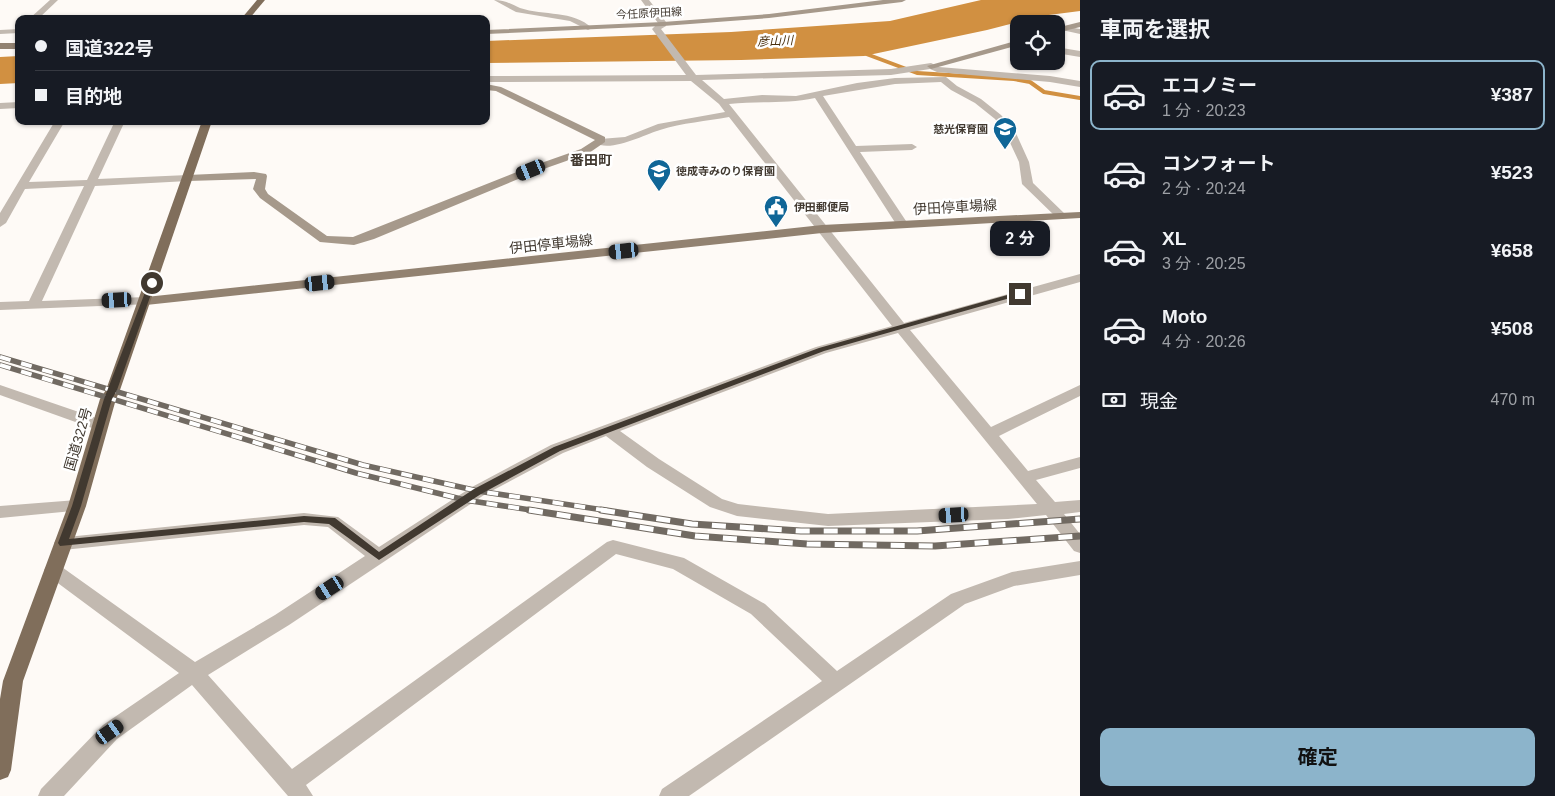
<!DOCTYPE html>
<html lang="ja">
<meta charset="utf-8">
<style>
body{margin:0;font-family:Arial,"Noto Sans JP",sans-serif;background:#20242c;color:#f1f3f6;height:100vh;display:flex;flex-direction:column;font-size:19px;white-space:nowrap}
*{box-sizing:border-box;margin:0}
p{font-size:16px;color:#9ea1a6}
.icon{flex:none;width:28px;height:28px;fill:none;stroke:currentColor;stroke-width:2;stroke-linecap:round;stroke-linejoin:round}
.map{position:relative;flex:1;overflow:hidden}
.drawer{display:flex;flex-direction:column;background:#171b24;width:475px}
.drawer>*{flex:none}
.guide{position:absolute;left:15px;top:15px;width:475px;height:110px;border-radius:10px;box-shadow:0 1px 4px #0004;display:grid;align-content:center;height:110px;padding:0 20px;background:#171b24}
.fabs{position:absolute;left:1010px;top:15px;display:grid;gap:10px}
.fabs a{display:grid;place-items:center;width:55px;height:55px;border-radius:10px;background:#171b24;box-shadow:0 1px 4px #0004;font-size:25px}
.end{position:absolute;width:22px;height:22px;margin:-11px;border:6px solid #413930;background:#fff;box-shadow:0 0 0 2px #fff}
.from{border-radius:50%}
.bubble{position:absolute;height:35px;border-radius:10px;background:#171b24;box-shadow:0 1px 4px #0004;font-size:16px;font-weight:700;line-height:35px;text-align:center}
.car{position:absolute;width:15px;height:30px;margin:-15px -8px;border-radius:6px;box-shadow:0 0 4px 1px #0007;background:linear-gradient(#222 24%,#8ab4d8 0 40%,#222 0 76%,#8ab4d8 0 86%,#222 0)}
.guide b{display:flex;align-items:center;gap:18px;height:48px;font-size:19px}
.guide b+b{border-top:1px solid #363941}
.guide i{width:12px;height:12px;background:#f1f3f6}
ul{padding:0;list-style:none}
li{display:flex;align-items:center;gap:15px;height:70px;margin:0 10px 8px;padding:0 10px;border:2px solid transparent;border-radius:10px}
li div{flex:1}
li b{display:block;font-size:19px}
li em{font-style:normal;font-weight:700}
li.active{border-color:#8cb4cb}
li>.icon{width:45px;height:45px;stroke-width:1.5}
h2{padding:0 20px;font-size:22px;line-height:60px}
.pay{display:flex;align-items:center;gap:12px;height:55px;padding:0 20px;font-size:19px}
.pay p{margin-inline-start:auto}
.primary-button{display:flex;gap:10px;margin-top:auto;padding:10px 20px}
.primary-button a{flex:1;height:58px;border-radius:10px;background:#8cb4cb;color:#111;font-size:20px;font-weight:700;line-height:58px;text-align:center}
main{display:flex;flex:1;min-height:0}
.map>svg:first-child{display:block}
.water{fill:#d19041}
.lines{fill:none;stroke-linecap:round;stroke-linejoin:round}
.stream{stroke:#d19041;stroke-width:4}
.street{fill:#c2b9b0;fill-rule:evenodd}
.secondary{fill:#a6998b;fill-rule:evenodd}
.primary{fill:#928271;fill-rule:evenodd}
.highway{fill:#806e5b;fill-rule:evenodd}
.rail-far1-casing{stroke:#716a62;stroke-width:5.5}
.rail-casing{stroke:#716a62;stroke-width:7}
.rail-far1{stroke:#fff;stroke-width:4;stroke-dasharray:11;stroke-linecap:butt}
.rail{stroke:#fff;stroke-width:5;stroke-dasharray:14;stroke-linecap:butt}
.route{fill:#413930}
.labels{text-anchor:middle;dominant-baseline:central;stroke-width:5;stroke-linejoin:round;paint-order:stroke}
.far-street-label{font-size:11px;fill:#413930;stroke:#fff}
.far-poi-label{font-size:11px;font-weight:bold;fill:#413930;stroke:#fff;text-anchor:start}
.far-water-label{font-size:12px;font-style:italic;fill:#482e0c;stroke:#fff}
.far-quarter-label{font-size:14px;font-weight:bold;fill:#413930;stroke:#fff}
.street-label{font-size:14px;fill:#413930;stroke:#fff}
</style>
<main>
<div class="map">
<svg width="1080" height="796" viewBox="0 0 1080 796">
<rect width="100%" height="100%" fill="#fefaf6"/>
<!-- water -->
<g class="water">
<path d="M981,0h99v11l-39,5 -54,14 -123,26 -123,4 -255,3v-22l245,-9 159,-11z"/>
<path d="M19,56v27l-19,1v-27z"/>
</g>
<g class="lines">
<!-- stream -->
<path class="stream" d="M861,52l56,21 97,6 16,3 14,10 36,6"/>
<!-- street -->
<g class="street">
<path d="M50,0h8l-20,19h-9z"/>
<path d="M494,0c11,0 17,4 26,8 24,8 53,2 72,20l-4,2 -18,-9 -54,-9z"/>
<path d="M641,0h8l17,22v4l-5,3 35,46 195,-6 40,-6 8,4 111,9 30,5v6l-30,-5 -113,-10 -7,-3 -39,6 -189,5 22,19 38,-4 34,1 61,-13 38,-5 51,-1 11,9 24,13 20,16 14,16 14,31 4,21 32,31 2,2 -2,2h-8l-35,-34 -3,-22 -14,-30 -10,-13 -20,-16 -24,-13 -10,-8 -46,2 -72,12 33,50 56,-2 5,3 -5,3 -52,2 48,72 -6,4 -6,-4 -81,-126c-28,6 -57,3 -86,6l175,219 176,-49v8l-170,48 81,97 89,-42v11l-81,40 29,35 52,-14v11l-44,12 19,22 25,-2v12l-16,2 16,20v19l-6,-2 -28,-36 -38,4 -180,7 -91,-10 -27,-9 -63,-40 -41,-31 -43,17 -79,42 -195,130 -81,50 84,94 315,-227 6,-2 71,18 81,46 72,67 114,-77 61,-22 68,-11v14l-66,11 -49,18 -276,192h-30l3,-7 160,-108 -71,-67 -78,-45 -57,-15 -310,231 7,11h-25l-96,-111 -75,54 -53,57h-26l3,-7 62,-64 76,-52 -132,-98 -3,-5 3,-5 6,-2 6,2 136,97 80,-47 90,-59 -37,-29 -24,-2 -241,25 -6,-2 -3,-5 3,-5 247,-25 34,4 41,30 93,-60 79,-42 265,-98 76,-21 -163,-209c-22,4 -47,6 -69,13 -14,4 -52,24 -65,12l5,-3 25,-2 33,-13 67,-12 -6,-8 -28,-23 -205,1v-6l200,-1 -34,-46 6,-6zM898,333l139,171 -209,10 -90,-10 -16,-5 -63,-40 -39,-28 206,-78z"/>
<path d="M1062,26l18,3v5l-18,-4z"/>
<path d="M19,29v4l-19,1v-4z"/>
<path d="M1056,47l24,4v6l-24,-4z"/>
<path d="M19,102v6l-19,1v-6z"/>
<path d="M55,121h10l-36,61 58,-2 28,-59h10l-27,58 90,-4 5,3 -5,3 -93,5 -53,115 104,-4 7,4 -2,3 -151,6v-8l29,-1 55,-115 -59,3 -19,34 -6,4v-14z"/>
<path d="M0,385l105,36 3,4 -3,4h-10l-95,-34z"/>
<path d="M77,500l6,2 3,4 -3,4 -83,8v-12z"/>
</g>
<!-- secondary -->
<g class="secondary">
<path d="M883,0h23l-4,2 -133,16 -106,8 -177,8v-4l177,-8 106,-8z"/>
<path d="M1080,22v5l-24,6v-5z"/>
<path d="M1019,40v5l-88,24 -4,-3z"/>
<path d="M486,84l15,3 104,50v5l-16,11 -54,19 -161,67 -20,6 -34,-3 -60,-44 -7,-9 3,-10 -68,2 -5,-3 5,-3 66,-3 12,2 1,2 -2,13 3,5 59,42 26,1 174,-69 54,-19 14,-9 -99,-49 -10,-1z"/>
</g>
<!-- primary -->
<g class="primary">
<rect x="0" y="43" width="19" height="6"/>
<path d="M1080,212v6l-258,15 -676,72 -7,-4 7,-4 676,-72z"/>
</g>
<!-- highway -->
<g class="highway">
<path d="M257,0h8l-16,19h-8z"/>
<path d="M202,121h10l-92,269 -4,9 -30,107 -63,175 -12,89 -3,7 -8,3v-81l3,-18 65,-175 32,-107 6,-9z"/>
</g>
<!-- rail-far1 casing -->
<g class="rail-far1-casing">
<g id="rail-far1">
<path d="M0,357l363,108 115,26 132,20"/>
<path d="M0,365l356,108 109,27 72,11"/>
</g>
</g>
<!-- rail casing -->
<g class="rail-casing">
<g id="rail">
<path d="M529,510l166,26 112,8 128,2 145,-10"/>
<path d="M601,510l91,14 109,7h116l163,-12"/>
</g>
</g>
<!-- rail-far1 -->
<use href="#rail-far1" class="rail-far1"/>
<!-- rail -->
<use href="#rail" class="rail"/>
</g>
<!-- route -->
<path class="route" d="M149,282l6,1 -38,107 -5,9 -31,107 -12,33 235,-23 31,2 44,34 95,-63 80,-42 265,-99 199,-56 6,2 -200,57 -264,100 -79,43 -102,66 -50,-36 -25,-2 -244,24 -2,-3 14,-37 32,-107z"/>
<!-- icons -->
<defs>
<g id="school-pin" transform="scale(1.25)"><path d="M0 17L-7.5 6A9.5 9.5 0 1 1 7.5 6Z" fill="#106697" stroke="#fff"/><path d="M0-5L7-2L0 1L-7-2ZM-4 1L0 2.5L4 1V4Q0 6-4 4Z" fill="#fff"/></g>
<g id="civic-pin" transform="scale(1.25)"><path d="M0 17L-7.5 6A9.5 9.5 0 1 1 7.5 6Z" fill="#106697" stroke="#fff"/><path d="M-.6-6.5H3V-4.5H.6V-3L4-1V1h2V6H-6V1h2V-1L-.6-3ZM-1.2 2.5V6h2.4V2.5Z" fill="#fff"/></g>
</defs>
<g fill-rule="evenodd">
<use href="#school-pin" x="1005" y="129"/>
<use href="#school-pin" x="659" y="171"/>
<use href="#civic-pin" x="776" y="207"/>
</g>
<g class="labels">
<!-- far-street labels -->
<g class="far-street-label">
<text transform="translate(649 13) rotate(-3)">今任原伊田線</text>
</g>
<!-- far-poi labels -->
<g class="far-poi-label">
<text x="988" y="129" text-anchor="end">慈光保育園</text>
<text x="676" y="171">徳成寺みのり保育園</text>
<text x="794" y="207">伊田郵便局</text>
</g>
<!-- far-water labels -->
<g class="far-water-label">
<text transform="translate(775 41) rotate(-2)">彦山川</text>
</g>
<!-- far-quarter labels -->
<g class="far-quarter-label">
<text x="591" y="160">番田町</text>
</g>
<!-- street labels -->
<g class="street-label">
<text transform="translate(955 207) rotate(-3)">伊田停車場線</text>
<text transform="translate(551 244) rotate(-6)">伊田停車場線</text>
<text transform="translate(78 439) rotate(-74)">国道322号</text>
</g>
</g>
</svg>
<div class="fabs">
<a><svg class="icon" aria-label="locate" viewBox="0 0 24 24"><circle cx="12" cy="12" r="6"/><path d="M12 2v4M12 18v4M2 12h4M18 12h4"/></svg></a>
</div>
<i class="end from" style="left:152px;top:283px"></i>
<i class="end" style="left:1020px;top:294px"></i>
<div class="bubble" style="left:990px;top:221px;width:60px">2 分</div>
<i class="car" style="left:531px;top:170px;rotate:248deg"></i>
<i class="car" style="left:624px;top:251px;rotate:264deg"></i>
<i class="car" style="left:320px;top:283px;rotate:84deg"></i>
<i class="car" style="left:117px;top:300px;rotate:267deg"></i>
<i class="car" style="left:954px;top:515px;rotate:267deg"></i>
<i class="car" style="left:330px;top:588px;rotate:237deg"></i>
<i class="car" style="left:110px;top:732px;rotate:55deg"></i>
<div class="guide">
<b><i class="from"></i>国道322号</b>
<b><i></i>目的地</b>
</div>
</div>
<section class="drawer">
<h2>車両を選択</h2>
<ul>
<li class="active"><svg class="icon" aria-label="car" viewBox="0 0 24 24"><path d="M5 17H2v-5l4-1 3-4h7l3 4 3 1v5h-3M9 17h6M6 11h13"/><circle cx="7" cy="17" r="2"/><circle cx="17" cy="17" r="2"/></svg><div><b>エコノミー</b><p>1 分 · 20:23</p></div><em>¥387</em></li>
<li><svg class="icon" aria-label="car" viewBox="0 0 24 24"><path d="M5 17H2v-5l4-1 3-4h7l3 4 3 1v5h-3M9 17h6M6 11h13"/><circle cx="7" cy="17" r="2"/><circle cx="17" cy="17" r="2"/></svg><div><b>コンフォート</b><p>2 分 · 20:24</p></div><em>¥523</em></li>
<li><svg class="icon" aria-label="car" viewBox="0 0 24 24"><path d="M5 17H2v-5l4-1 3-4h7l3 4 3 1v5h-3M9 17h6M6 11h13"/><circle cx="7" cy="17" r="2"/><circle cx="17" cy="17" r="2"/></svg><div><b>XL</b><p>3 分 · 20:25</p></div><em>¥658</em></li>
<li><svg class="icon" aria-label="car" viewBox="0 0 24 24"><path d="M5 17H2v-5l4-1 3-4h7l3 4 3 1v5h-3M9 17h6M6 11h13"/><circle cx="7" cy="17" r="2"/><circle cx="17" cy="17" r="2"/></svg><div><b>Moto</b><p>4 分 · 20:26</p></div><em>¥508</em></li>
</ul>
<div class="pay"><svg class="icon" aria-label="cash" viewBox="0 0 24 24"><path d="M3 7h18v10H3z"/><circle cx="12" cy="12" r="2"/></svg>現金<p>470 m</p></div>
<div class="primary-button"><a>確定</a></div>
</section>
</main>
